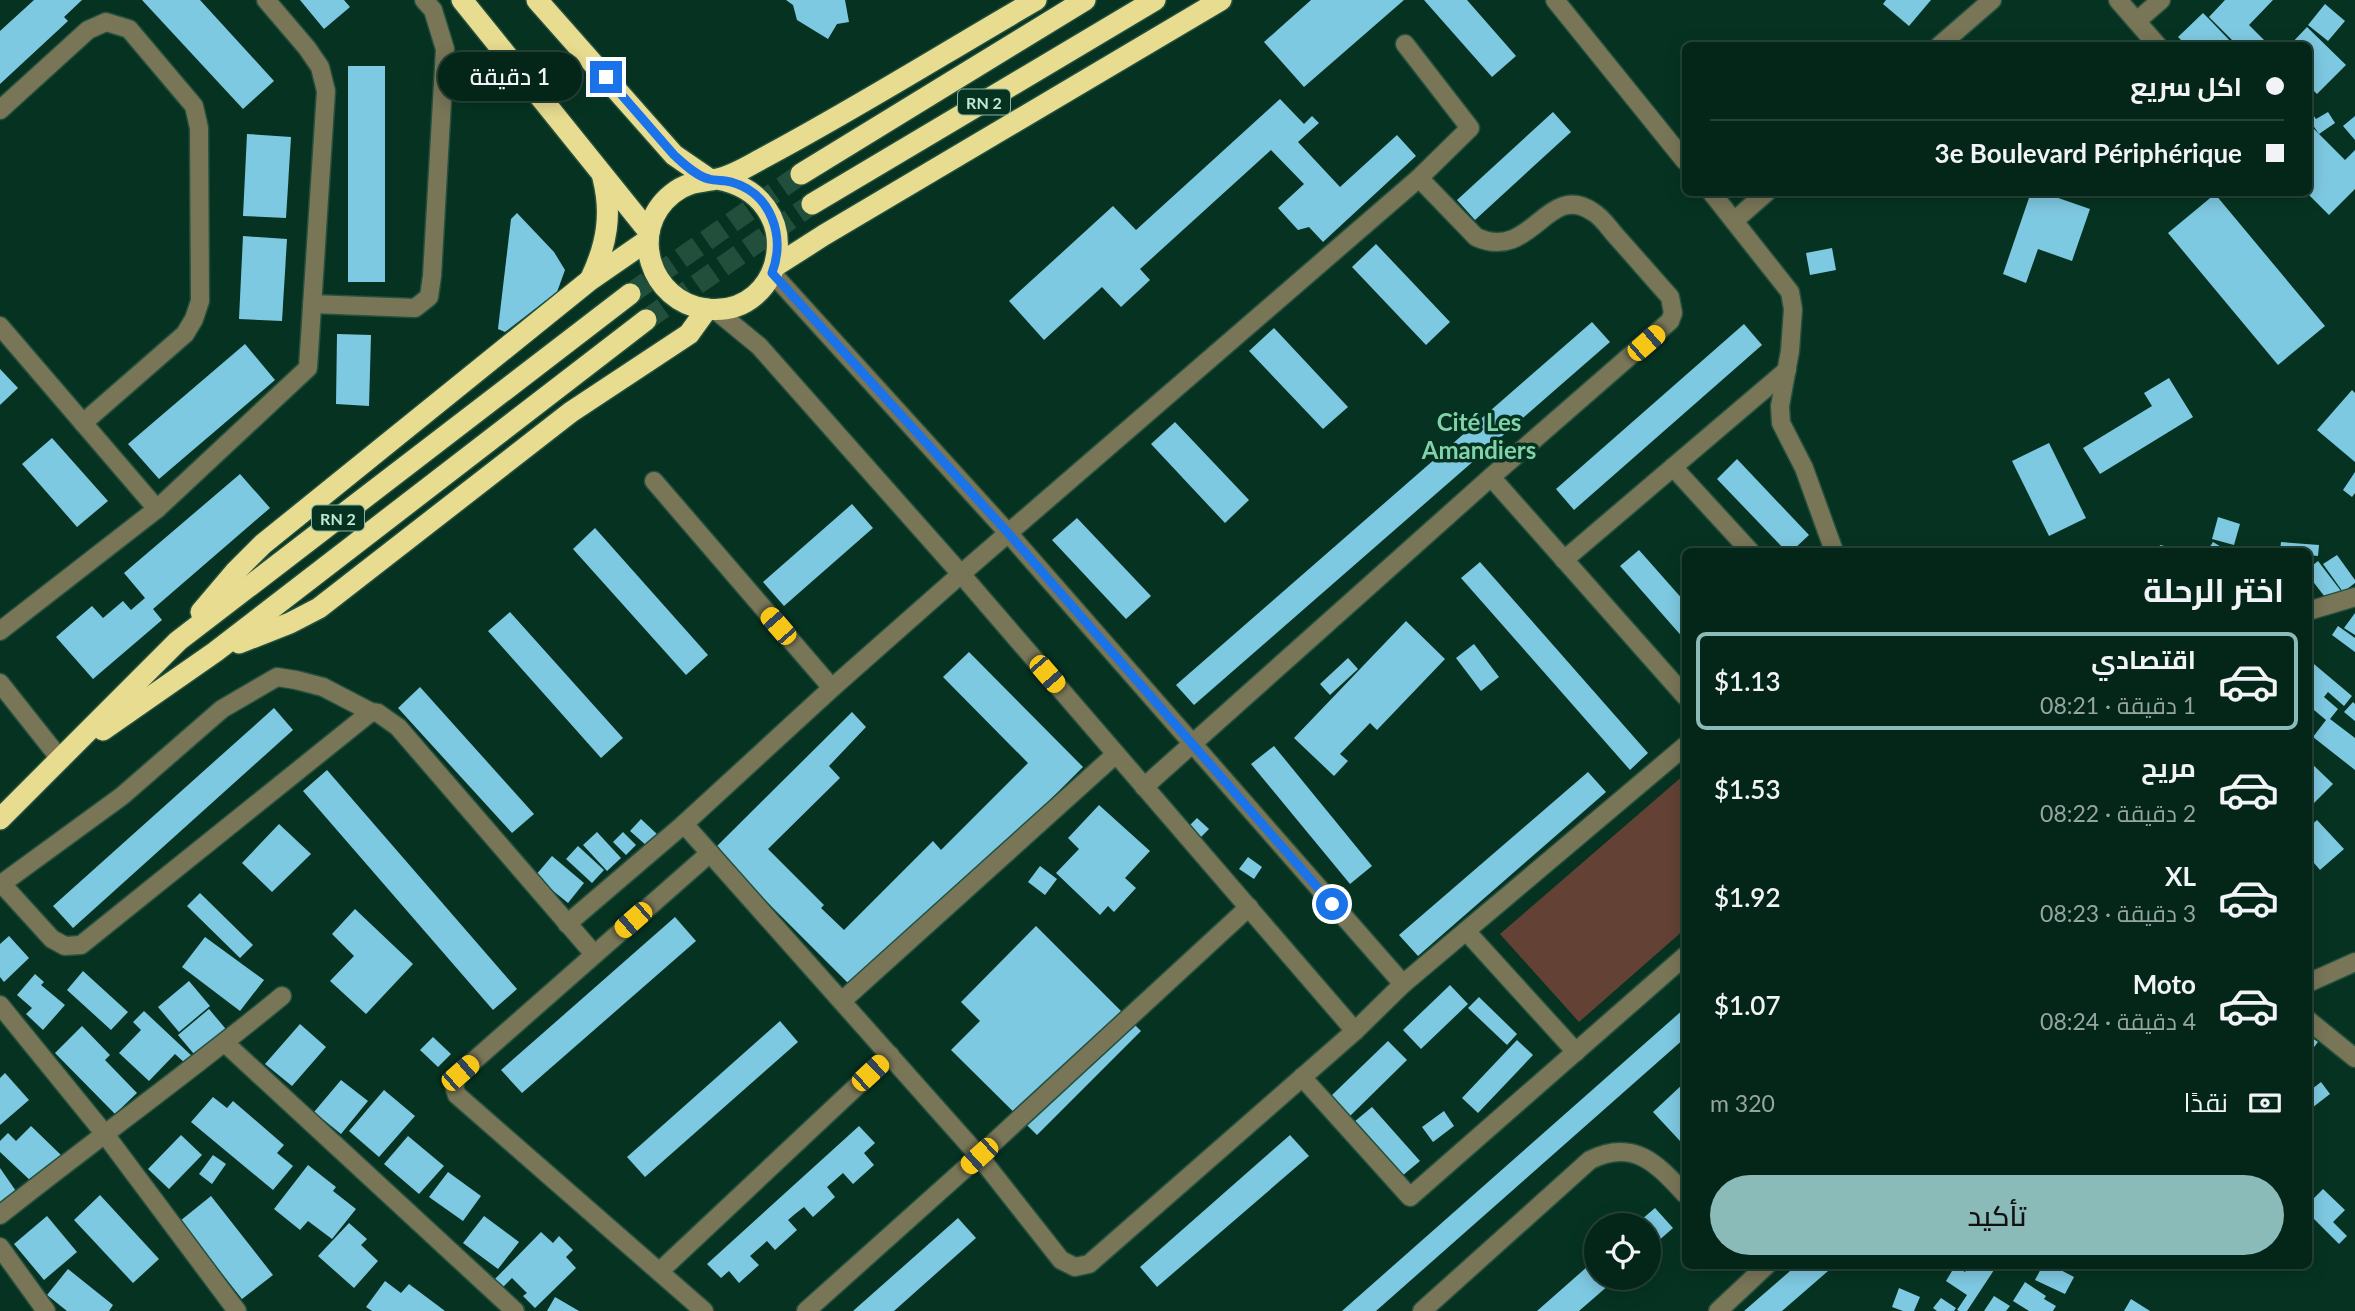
<!DOCTYPE html>
<html lang="ar">
<meta charset="utf-8">
<style>
body{margin:0;font-family:Lato,Cairo,sans-serif;background:#0d2e22;color:#f1f3f6;direction:rtl;height:100vh;display:flex;flex-direction:column;font-size:26px;white-space:nowrap}
*{box-sizing:border-box;margin:0}
p{font-size:23px;color:#97a5a2}
.icon{flex:none;width:38px;height:38px;fill:none;stroke:currentColor;stroke-width:2;stroke-linecap:round;stroke-linejoin:round}
.map{position:relative;flex:1;overflow:hidden;direction:ltr}
.panel{position:absolute;left:1682px;top:548px;width:630px;height:721px;display:flex;flex-direction:column;background:#042619;border-radius:10px;box-shadow:0 4px 18px #0003,0 0 0 2px #254338;direction:rtl}
.panel>*{flex:none}
.hud{position:absolute;left:1682px;top:42px;width:630px;height:154px;border-radius:10px;box-shadow:0 4px 18px #0003,0 0 0 2px #254338;direction:rtl;display:grid;align-content:center;height:154px;padding:0 28px;background:#042619}
.tools{position:absolute;left:1584px;top:1213px;display:grid;gap:14px}
.tools a{display:grid;place-items:center;width:77px;height:77px;border-radius:50%;background:#042619;box-shadow:0 4px 18px #0003,0 0 0 2px #254338;font-size:35px}
.end{position:absolute;width:32px;height:32px;margin:-16px;border:9px solid #1a73e8;background:#fff;box-shadow:0 0 0 4px #fff}
.from{border-radius:50%}
.bubble{position:absolute;height:49px;border-radius:24px;background:#042619;box-shadow:0 4px 18px #0003,0 0 0 2px #254338;font-size:23px;font-weight:600;line-height:49px;text-align:center;direction:rtl}
.car{position:absolute;width:21px;height:42px;margin:-21px -10px;border-radius:9px;box-shadow:0 0 5px 2px #0007;background:linear-gradient(#f5c518 24%,#345 0 40%,#f5c518 0 76%,#345 0 86%,#f5c518 0)}
.hud b{display:flex;align-items:center;gap:24px;height:66px;font-size:26px}
.hud b+b{border-top:2px solid #254338}
.hud i{width:18px;height:18px;background:#f1f3f6}
ul{padding:0;list-style:none}
li{display:flex;align-items:center;gap:21px;height:98px;margin:0 14px 10px;padding:0 14px;border:4px solid transparent;border-radius:10px}
li div{flex:1}
li b{display:block;font-size:26px}
li em{font-style:normal;font-weight:600}
li.active{border-color:#8bbbb9}
li>.icon{width:63px;height:63px;stroke-width:1.5}
h2{padding:0 28px;font-size:32px;line-height:84px}
.pay{display:flex;align-items:center;gap:18px;height:77px;padding:0 28px;font-size:26px}
.pay p{margin-inline-start:auto}
.cta{display:flex;gap:14px;margin-top:auto;padding:14px 28px}
.cta a{flex:1;height:80px;border-radius:42px;background:#8bbbb9;color:#111;font-size:28px;font-weight:600;line-height:80px;text-align:center}
.map>svg:first-child{display:block}
.green{fill:#634235}
.building{fill:#7ec9e2}
.lines{fill:none;stroke-linecap:round;stroke-linejoin:round}
.highway-tunnel{stroke:#224e3c;stroke-width:21;stroke-dasharray:21 10;stroke-linecap:butt}
.minor-casing{stroke:#24503d;stroke-width:21}
.highway-casing{stroke:#24503d;stroke-width:24}
.minor{stroke:#797557;stroke-width:18}
.highway{stroke:#e7dc8f;stroke-width:21}
.route{stroke:#1a73e8;stroke-width:9}
.labels{text-anchor:middle;dominant-baseline:central;stroke-width:7;stroke-linejoin:round;paint-order:stroke}
.shield{fill:#063321;stroke:#8ab29e;stroke-width:2}
.shield-label{font-size:16px;font-weight:bold;fill:#c2e8d3}
.district-label{font-size:24px;font-weight:bold;fill:#82d2aa;stroke:#063321}
</style>
<div class="map">
<svg width="2355" height="1311" viewBox="0 0 2355 1311">
<rect width="100%" height="100%" fill="#063321"/>
<!-- green -->
<path class="green" d="M1685,774v155l-106,93 -79,-88z"/>
<!-- building -->
<g class="building">
<path d="M34,0h48l-18,17 4,4 -68,63v-53z"/>
<path d="M142,0h58l74,81 -31,28z"/>
<path d="M300,0h44l6,7 -26,22z"/>
<path d="M786,0h59l4,22 -12,2 -9,15 -31,-19 -4,-15z"/>
<path d="M1311,0h93l-100,87 -40,-45z"/>
<path d="M1424,0h43l49,56 -24,21z"/>
<path d="M1886,0h45l-22,26 -26,-22z"/>
<path d="M2225,0h48l-24,25 21,21h-32l-29,-29z"/>
<path d="M2325,4l20,17 -17,20 -20,-16z"/>
<path d="M2203,13l6,6 26,27h-48l-9,-9z"/>
<path d="M2307,27l39,38 -29,29 -9,-9v-39h-19z"/>
<rect x="348" y="66" width="37" height="216"/>
<path d="M1280,99l24,25 8,-8 7,7 -21,19 42,45 57,-52 19,21 -93,86 -14,-15 -11,3 -20,-22 26,-24 -33,-34 -131,119 10,11 -29,27 -19,-20 -58,53 -35,-39 104,-95 23,24z"/>
<path d="M2308,108l8,11 12,-7 7,11 -16,11 -11,-16z"/>
<path d="M1553,112l18,20 -96,88 -18,-20z"/>
<path d="M2355,116v24l-12,-14z"/>
<path d="M2312,127l33,33 10,-10v39l-26,26 -21,-21v-63z"/>
<path d="M247,134l44,3 -5,81 -43,-2z"/>
<path d="M2031,192h10l49,17 -18,52 -34,-12 -12,34 -23,-9z"/>
<path d="M2215,194l110,132 -47,39 -110,-132z"/>
<path d="M517,213l37,39 11,18 -8,22 -52,40 -7,-3 13,-110z"/>
<path d="M243,236l44,3 -5,82 -43,-2z"/>
<path d="M1376,244l74,78 -24,23 -74,-78z"/>
<path d="M1832,248l4,22 -26,5 -4,-22z"/>
<path d="M1592,322l18,20 -416,363 -18,-20z"/>
<path d="M1744,324l18,21 -188,165 -18,-21z"/>
<path d="M1274,328l74,79 -25,22 -74,-78z"/>
<path d="M337,334l34,1 -2,71 -33,-2z"/>
<path d="M245,344l30,36 -116,99 -31,-35z"/>
<path d="M0,369l18,19 -18,17z"/>
<path d="M2169,378l24,39 -93,57 -17,-26 69,-42 -8,-13z"/>
<path d="M2352,390l3,3v69l-38,-32z"/>
<path d="M1175,422l74,78 -24,23 -74,-79z"/>
<path d="M52,438l56,63 -31,26 -55,-63z"/>
<path d="M2049,443l37,75 -37,18 -37,-75z"/>
<path d="M1737,459l72,76 -17,16h-6l-69,-72z"/>
<path d="M2355,472v21l-3,4 -9,-7z"/>
<path d="M240,474l30,34 -117,101 9,11 -69,59 -37,-42 36,-31 11,12 20,-17 8,9 14,-12 -21,-25z"/>
<path d="M852,504l21,24 -89,78 -21,-24z"/>
<path d="M2218,517l22,7 -6,21 -22,-6z"/>
<path d="M1077,518l74,78 -25,23 -74,-79z"/>
<path d="M595,528l113,127 -22,20 -113,-126z"/>
<path d="M2213,542l15,9h-21z"/>
<path d="M2281,542l38,3 -1,11 -10,-1v-4h-28z"/>
<path d="M2160,545l23,5 -1,1h-24z"/>
<path d="M1639,550l46,52v38l-65,-74z"/>
<path d="M2337,555l18,25v3l-12,9 -20,-28z"/>
<path d="M2318,561l23,30 -13,10 -20,-26v-6z"/>
<path d="M1480,562l168,191 -18,17 -169,-192z"/>
<path d="M510,612l113,126 -22,20 -113,-127z"/>
<path d="M2355,613v22l-11,-7z"/>
<path d="M1406,621l39,38 -68,71 -7,-7 -30,31 8,7 -14,15 -40,-38z"/>
<path d="M2338,626l17,12v14l-23,-17z"/>
<path d="M1474,644l25,33 -18,14 -25,-33z"/>
<path d="M969,652l114,115 -215,214 -18,4 -136,-136 138,-137 14,15 -37,39 11,12 -72,71 56,56 -3,3 23,22 89,-89 8,9 87,-87 -85,-86z"/>
<path d="M1348,658l10,11 -28,26 -10,-11z"/>
<path d="M2308,659l44,37 -8,10 -16,-14 -4,5 14,12 -8,10 25,19v32l-42,-33 13,-17 -18,-15z"/>
<path d="M420,687l114,127 -22,19 -114,-125z"/>
<path d="M2353,702l2,2v17l-11,-9z"/>
<path d="M274,708l19,22 -220,198 -20,-22z"/>
<path d="M1274,746l98,120 -22,18 -99,-120z"/>
<path d="M2308,760l25,24 -19,19 -6,-6z"/>
<path d="M327,770l190,219 -24,21 -190,-219z"/>
<path d="M1588,772l18,20 -188,164 -19,-21z"/>
<path d="M1099,805l51,46 -25,27 11,10 -22,24 -6,-6 -8,9 -44,-42 23,-24 -11,-11z"/>
<path d="M1197,818l12,11 -8,8 -12,-11z"/>
<path d="M641,819l17,16 -11,11 -17,-15z"/>
<path d="M2317,820l27,29 -24,21 -12,-14v-28z"/>
<path d="M279,824l32,30 -39,38 -30,-29z"/>
<path d="M597,832l24,26 -14,13 -24,-26z"/>
<path d="M623,832l13,13 -10,10 -13,-13z"/>
<path d="M578,846l26,24 -12,13 -26,-24z"/>
<path d="M552,856l32,27 -16,20 -33,-27z"/>
<path d="M1248,857l14,10 -8,12 -15,-10z"/>
<path d="M1040,866l17,13 -12,16 -17,-13z"/>
<path d="M200,893l53,52 -13,13 -53,-52z"/>
<path d="M355,909l58,55 -47,50 -36,-33 24,-25 -22,-22z"/>
<path d="M675,917l21,24 -174,152 -21,-23z"/>
<path d="M1036,926l105,105 -104,104 -86,-85 29,-29 -19,-19z"/>
<path d="M9,936l20,22 -25,24 -4,-5v-33z"/>
<path d="M205,937l59,43 -24,31 -58,-44z"/>
<path d="M83,971l45,41 -17,18 -44,-40z"/>
<path d="M35,974l9,8 -3,3 24,20 -22,25 -17,-16 6,-6 -15,-13z"/>
<path d="M189,981l21,25 -31,26 -21,-25z"/>
<path d="M1450,985l18,19 -47,45 -18,-19z"/>
<path d="M1479,997l38,37 -10,11 -39,-37z"/>
<path d="M1685,1008v30l-309,273h-34z"/>
<path d="M209,1009l21,25 -31,26 -21,-25z"/>
<path d="M144,1011l49,46 -7,7 -11,-10 -26,27 -30,-28 22,-23 -8,-8z"/>
<path d="M780,1021l18,21 -153,135 -18,-20z"/>
<path d="M300,1024l26,23 -34,39 -27,-22z"/>
<path d="M82,1026l28,29 -5,5 32,33 -22,21 -60,-61z"/>
<path d="M2308,1035l10,7 -10,13z"/>
<path d="M433,1037l18,17 -13,13 -18,-17z"/>
<path d="M1517,1040l16,15 -55,58 -16,-15z"/>
<path d="M1388,1041l19,19 -57,56 -19,-20z"/>
<path d="M5,1073l24,27 -29,25v-47z"/>
<path d="M341,1080l27,21 -27,33 -27,-22z"/>
<path d="M1685,1082v54l-5,5 -27,-29z"/>
<path d="M2321,1082l9,12 -22,17v-19z"/>
<path d="M384,1090l31,26 -36,41 -30,-26z"/>
<path d="M213,1097l14,11 6,-7 51,44 -7,8 16,13 -20,24 -82,-68z"/>
<path d="M1372,1107l48,54 -18,15 -48,-54z"/>
<path d="M1444,1111l10,15 -21,16 -11,-15z"/>
<path d="M31,1126l30,29 -28,28 -33,-31v-11l8,-8 8,8z"/>
<path d="M859,1126l16,17 -11,10 10,12 -21,19 -10,-11 -16,14 8,10 -22,20 -9,-10 -9,7 -7,6 9,10 -22,20 -8,-9 -17,15 9,9 -20,18 -10,-12 -8,7 -14,-14z"/>
<path d="M181,1135l21,20 -33,34 -21,-20z"/>
<path d="M1290,1135l19,21 -152,131 -17,-20z"/>
<path d="M408,1136l36,30 -25,28 -35,-30z"/>
<path d="M213,1155l13,9 -14,20 -13,-10z"/>
<path d="M308,1165l28,22 -3,4 23,18 -24,30 -24,-18 -8,9 -26,-21z"/>
<path d="M0,1168l18,26 -18,12z"/>
<path d="M448,1172l33,24 -18,25 -34,-24z"/>
<path d="M2323,1189l22,21 -12,12 14,14 -8,8 -31,-31v-9z"/>
<path d="M100,1195l59,64 -26,24 -59,-63z"/>
<path d="M211,1196l62,79 -31,24 -62,-78z"/>
<path d="M1655,1208l18,20 -25,22v-25h-13z"/>
<path d="M47,1216l30,36 -33,28 -30,-36z"/>
<path d="M484,1216l35,26 -21,27 -35,-26z"/>
<path d="M958,1218l18,20 -82,73h-41z"/>
<path d="M349,1223l18,16 -6,6 17,16 -24,27 -36,-32z"/>
<path d="M541,1232l12,11 6,-7 14,14 -7,7 10,11 -41,40 -12,-12 4,-3 -15,-15 -12,12 -8,-8z"/>
<path d="M1596,1259v19h21l-38,33h-42z"/>
<path d="M1797,1265h38l-53,46h-38z"/>
<path d="M1970,1265h18l6,5 -27,41h-8l-2,-1 10,-15 -21,-14 9,-15 10,6z"/>
<path d="M2043,1265h8l23,12 -9,17 -30,-14z"/>
<path d="M68,1269l45,36 -4,6h-42l-20,-16z"/>
<path d="M385,1281l16,12 8,-9 36,27h-73l-6,-4z"/>
<path d="M2025,1282l21,14 -2,3 12,7 -3,5h-24l-16,-10z"/>
<path d="M1899,1288l21,9 -6,14h-11l-11,-4z"/>
<path d="M1994,1296l16,10 -4,5h-22z"/>
<path d="M555,1297l24,14h-32z"/>
<path d="M1941,1298l15,10 -2,3h-17l-4,-3z"/>
<path d="M2131,1299l19,12h-26z"/>
</g>
<g class="lines">
<!-- highway-tunnel -->
<g class="highway-tunnel">
<path d="M630,294l171,-120"/>
<path d="M646,320l166,-116"/>
</g>
<!-- minor casing -->
<g class="minor-casing">
<g id="minor">
<path d="M1555,0l130,161"/>
<path d="M2118,0l40,46"/>
<path d="M2138,20l23,-20"/>
<path d="M1939,46l53,-46"/>
<path d="M0,110l88,-80 18,-8 23,7 65,77 5,22 1,173 -6,18 -9,15 -102,89"/>
<path d="M1711,192l79,100 3,17 -3,42 -10,55 1,17 23,45 30,83"/>
<path d="M1734,221l33,-29"/>
<path d="M772,273l237,261 394,450"/>
<path d="M312,304l103,4 14,-11 3,-21 13,-227 -12,-39 -9,-10"/>
<path d="M714,309l45,37 202,228 394,457"/>
<path d="M0,326l157,183"/>
<path d="M1673,467l77,84"/>
<path d="M1491,477l194,219"/>
<path d="M654,481l178,207"/>
<path d="M1564,560l223,-190"/>
<path d="M2308,611l47,-14"/>
<path d="M0,631l157,-122 151,-141 18,-277 -6,-24 -13,-19 -41,-48"/>
<path d="M0,683l61,77"/>
<path d="M1144,787l347,-310 179,-156 3,-8 -3,-16c-18,-20 -36,-41 -54,-61 -7,-8 -14,-19 -23,-24 -46,-32 -61,51 -117,25l-57,-59"/>
<path d="M684,824l295,332 82,104 14,7 14,-3 266,-233 48,-47 282,-238"/>
<path d="M2,884l50,55 13,7 16,-1 290,-233"/>
<path d="M0,885l122,-89 100,-87 55,-32 19,3 27,7 48,25 7,1 20,14 196,227"/>
<path d="M567,924l117,-100 148,-136 129,-114 458,-396 51,-50 -65,-84"/>
<path d="M1466,931l110,121"/>
<path d="M2308,983l47,-21"/>
<path d="M842,1001l274,-247"/>
<path d="M0,1005l104,128 133,178"/>
<path d="M2308,1020l47,38"/>
<path d="M225,1043l290,268"/>
<path d="M1302,1077l108,120 275,-241"/>
<path d="M0,1215c93,-74 190,-143 282,-219"/>
<path d="M0,1247l46,64"/>
<path d="M660,1271l230,-216"/>
<path d="M704,1311l-247,-216c-4,-9 -3,-14 3,-22l250,-220"/>
<path d="M806,1311l173,-155 270,-249"/>
<path d="M1422,1311l168,-151c44,-22 67,4 95,34"/>
<path d="M1718,1311l49,-46"/>
</g>
</g>
<!-- highway casing -->
<g class="highway-casing">
<g id="highway">
<path d="M462,0l187,232"/>
<path d="M537,0l137,155 35,24"/>
<path d="M801,174l284,-174"/>
<path d="M717,179c93,17 70,140 -11,130 -56,-7 -79,-79 -34,-115 14,-12 28,-12 45,-15 16,-3 33,-14 48,-22 92,-49 181,-105 271,-157"/>
<path d="M812,204l343,-204"/>
<path d="M774,267l50,-32 397,-235"/>
<path d="M591,278c16,-34 21,-64 12,-100"/>
<path d="M201,612l34,-40 28,-28 327,-264 58,-40"/>
<path d="M239,643l51,-20 29,-15 252,-196 118,-78 18,-25"/>
<path d="M103,730l112,-78 431,-332"/>
<path d="M0,819l178,-178 452,-347"/>
</g>
</g>
<!-- minor -->
<use href="#minor" class="minor"/>
<!-- highway -->
<use href="#highway" class="highway"/>
</g>
<g class="lines">
<!-- route -->
<path class="route" d="M606,77l68,78c9,8 22,21 35,24 7,2 15,1 22,3 40,11 55,54 41,91l237,261 323,370"/>
</g>
<g class="labels">
<!-- shield labels -->
<g class="shield">
<rect x="958" y="89.5" width="52" height="25" rx="5"/>
<rect x="312" y="505.5" width="52" height="25" rx="5"/>
</g>
<g class="shield-label">
<text x="984" y="102">RN 2</text>
<text x="338" y="518">RN 2</text>
</g>
<!-- district labels -->
<g class="district-label">
<text x="1479" y="421">Cité Les<tspan x="1479" dy="28">Amandiers</tspan></text>
</g>
</g>
</svg>
<div class="tools">
<a><svg class="icon" aria-label="locate" viewBox="0 0 24 24"><circle cx="12" cy="12" r="6"/><path d="M12 2v4M12 18v4M2 12h4M18 12h4"/></svg></a>
</div>
<i class="end from" style="left:1332px;top:904px"></i>
<i class="end" style="left:606px;top:77px"></i>
<div class="bubble" style="left:438px;top:52px;width:144px">1 دقيقة</div>
<i class="car" style="left:1646px;top:343px;rotate:49deg"></i>
<i class="car" style="left:778px;top:626px;rotate:319deg"></i>
<i class="car" style="left:1047px;top:674px;rotate:139deg"></i>
<i class="car" style="left:633px;top:920px;rotate:229deg"></i>
<i class="car" style="left:460px;top:1073px;rotate:49deg"></i>
<i class="car" style="left:870px;top:1073px;rotate:47deg"></i>
<i class="car" style="left:979px;top:1156px;rotate:228deg"></i>
<div class="hud">
<b><i class="from"></i>اكل سريع</b>
<b><i></i>3e Boulevard Périphérique</b>
</div>
<section class="panel">
<h2>اختر الرحلة</h2>
<ul>
<li class="active"><svg class="icon" aria-label="car" viewBox="0 0 24 24"><path d="M5 17H2v-5l4-1 3-4h7l3 4 3 1v5h-3M9 17h6M6 11h13"/><circle cx="7" cy="17" r="2"/><circle cx="17" cy="17" r="2"/></svg><div><b>اقتصادي</b><p>1 دقيقة · 08:21</p></div><em>$1.13</em></li>
<li><svg class="icon" aria-label="car" viewBox="0 0 24 24"><path d="M5 17H2v-5l4-1 3-4h7l3 4 3 1v5h-3M9 17h6M6 11h13"/><circle cx="7" cy="17" r="2"/><circle cx="17" cy="17" r="2"/></svg><div><b>مريح</b><p>2 دقيقة · 08:22</p></div><em>$1.53</em></li>
<li><svg class="icon" aria-label="car" viewBox="0 0 24 24"><path d="M5 17H2v-5l4-1 3-4h7l3 4 3 1v5h-3M9 17h6M6 11h13"/><circle cx="7" cy="17" r="2"/><circle cx="17" cy="17" r="2"/></svg><div><b>XL</b><p>3 دقيقة · 08:23</p></div><em>$1.92</em></li>
<li><svg class="icon" aria-label="car" viewBox="0 0 24 24"><path d="M5 17H2v-5l4-1 3-4h7l3 4 3 1v5h-3M9 17h6M6 11h13"/><circle cx="7" cy="17" r="2"/><circle cx="17" cy="17" r="2"/></svg><div><b>Moto</b><p>4 دقيقة · 08:24</p></div><em>$1.07</em></li>
</ul>
<div class="pay"><svg class="icon" aria-label="cash" viewBox="0 0 24 24"><path d="M3 7h18v10H3z"/><circle cx="12" cy="12" r="2"/></svg>نقدًا<p>320 m</p></div>
<div class="cta"><a>تأكيد</a></div>
</section>
</div>
